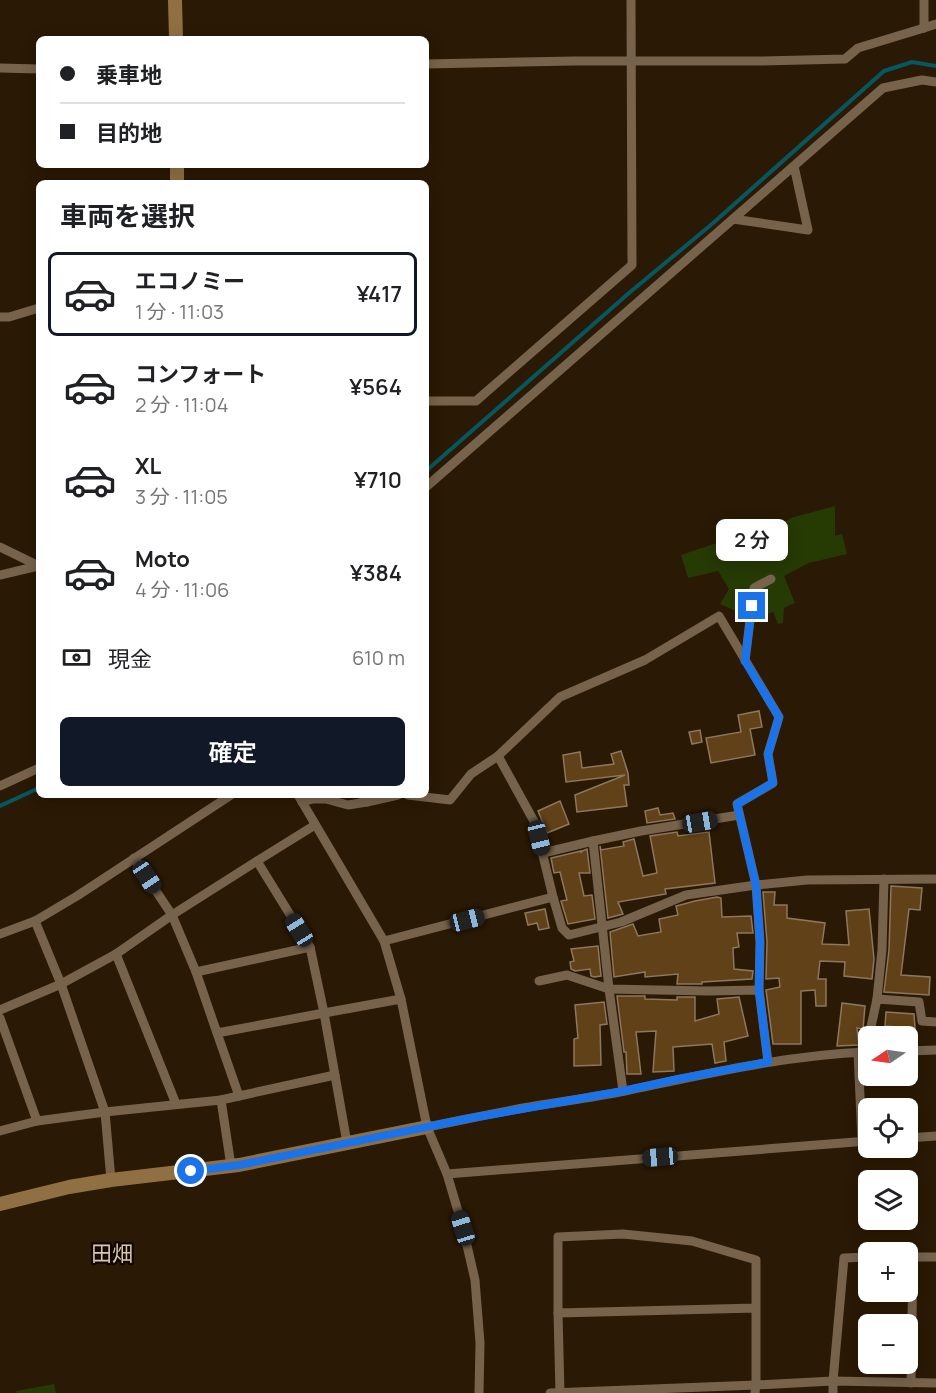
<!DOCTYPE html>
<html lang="ja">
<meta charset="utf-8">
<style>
body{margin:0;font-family:Manrope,"Noto Sans JP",sans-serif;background:#f6f6f6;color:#202124;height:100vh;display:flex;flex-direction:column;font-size:22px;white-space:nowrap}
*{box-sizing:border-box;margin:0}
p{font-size:20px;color:#757577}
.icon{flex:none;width:33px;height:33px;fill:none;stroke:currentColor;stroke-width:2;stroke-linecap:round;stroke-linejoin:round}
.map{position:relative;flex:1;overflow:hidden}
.panel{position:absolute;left:36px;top:180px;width:393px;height:618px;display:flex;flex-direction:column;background:#fff;border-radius:9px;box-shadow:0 3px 15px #0003}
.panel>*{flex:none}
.hud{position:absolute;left:36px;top:36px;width:393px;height:132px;border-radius:9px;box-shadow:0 3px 15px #0003;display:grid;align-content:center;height:132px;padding:0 24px;background:#fff}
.needle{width:39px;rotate:257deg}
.fabs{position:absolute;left:858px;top:1026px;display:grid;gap:12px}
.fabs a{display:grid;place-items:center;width:60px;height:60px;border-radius:9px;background:#fff;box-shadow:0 3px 15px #0003;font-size:30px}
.end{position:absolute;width:27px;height:27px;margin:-14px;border:8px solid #1a73e8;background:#fff;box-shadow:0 0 0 3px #fff}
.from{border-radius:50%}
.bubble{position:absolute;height:42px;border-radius:9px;background:#fff;box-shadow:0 3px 15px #0003;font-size:20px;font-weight:600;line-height:42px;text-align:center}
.car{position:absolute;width:18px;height:36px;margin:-18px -9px;border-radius:8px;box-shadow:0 0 4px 2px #0007;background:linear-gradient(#222 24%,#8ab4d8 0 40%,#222 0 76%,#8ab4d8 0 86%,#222 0)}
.hud b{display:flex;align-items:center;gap:21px;height:57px;font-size:22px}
.hud b+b{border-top:2px solid #e0e0e0}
.hud i{width:15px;height:15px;background:#202124}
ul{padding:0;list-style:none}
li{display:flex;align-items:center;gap:18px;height:84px;margin:0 12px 9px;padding:0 12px;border:3px solid transparent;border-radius:9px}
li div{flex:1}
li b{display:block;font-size:22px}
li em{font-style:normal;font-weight:600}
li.active{border-color:#111827}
li>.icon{width:54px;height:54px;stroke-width:1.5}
h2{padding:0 24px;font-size:27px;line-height:72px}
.pay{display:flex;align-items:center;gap:15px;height:66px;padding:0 24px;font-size:22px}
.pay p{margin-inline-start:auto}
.button{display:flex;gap:12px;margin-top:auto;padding:12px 24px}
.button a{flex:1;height:69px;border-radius:9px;background:#111827;color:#fff;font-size:24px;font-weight:600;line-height:69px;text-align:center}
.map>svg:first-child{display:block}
.green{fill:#263a04}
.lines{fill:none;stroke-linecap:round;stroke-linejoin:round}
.stream{stroke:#05585f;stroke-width:4}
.building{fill:#604118;stroke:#8c775f;stroke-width:1.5}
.street{stroke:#77634c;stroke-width:9}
.secondary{stroke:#907042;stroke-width:14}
.route{stroke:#1a73e8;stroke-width:8}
.labels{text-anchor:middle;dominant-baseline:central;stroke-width:4.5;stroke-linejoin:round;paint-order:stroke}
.neighbourhood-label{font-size:21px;fill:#dbc5ab;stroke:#0d0601}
</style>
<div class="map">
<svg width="936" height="1393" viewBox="0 0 936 1393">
<rect width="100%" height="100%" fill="#2a1904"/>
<!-- green -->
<g class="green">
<path d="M835,506v30l7,-2 5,20 -38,9 -25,13 11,27 -11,5 -1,15 -5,1 -5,-12 -19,7 -34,-15 9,-15 -11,-18 -30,7 -7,-23 71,-24 23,-3 16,-10z"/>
<path d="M54,1384l2,9h-39l-1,-2z"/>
</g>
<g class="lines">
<!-- stream -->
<g class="stream">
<path d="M426,471l203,-178 83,-69 172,-153 28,-9 24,4"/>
<path d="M0,806l39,-18"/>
</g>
</g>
<!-- building -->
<g class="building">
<path d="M759,711l3,16 -12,2 5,26 -44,8 -5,-25 35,-6 -3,-17z"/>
<path d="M700,730l2,12 -10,2 -3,-12z"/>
<path d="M621,751l7,22 1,12h-5l3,21 -50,6 -2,-17 50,-20 -59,7 -3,-27 17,-3 2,16 32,-4 -3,-10z"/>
<path d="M560,801l9,23 -22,9 -9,-22z"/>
<path d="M658,808l2,7 13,-2 2,6 -28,4 -2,-12z"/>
<path d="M677,832l1,4 31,-4 6,51 -50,6 1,5 -48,8 5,12 -15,4 -8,-72 1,4 23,-4 -1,-4 11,-3 9,37 14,-3 -7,-37z"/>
<path d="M587,849l3,24h-11l5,23 8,-1 3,24 -27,5 -7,-23 6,-1 -7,-28 -6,1 -3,-15 30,-7v2l1,-2z"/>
<path d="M891,886l31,2 -2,22 -11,-1 -8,66 29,2 -1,18 -45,-3 5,-42z"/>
<path d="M763,892h12l-1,13h13v13l38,5 -3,21 27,1 -3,-34 23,-2 5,50 -2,20 -28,-3 1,-14 -25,-1 -2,18h8v27h-10l-1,-16 -14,1v53h-28l-7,-54 14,-3 -1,-9 -13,1 1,-37z"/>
<path d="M717,897l4,1 1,19 29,-1 2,17h-16l2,14 -6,1 1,21 19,2 -1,8 -50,3v2h-25l1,-10 -33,3v-5l-31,5 -4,-45 23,-8 5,12 23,-4 -2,-13 19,-4 -2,-9 19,-5z"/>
<path d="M545,909l4,19 -10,2 -2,-7 -9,2 -3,-12z"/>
<path d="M598,946l3,30 -7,1 -3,-1 -1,-7 -15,2 -4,-2 -1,-7 4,-1 -3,-12z"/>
<path d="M617,996h28v3l32,1v-3h18v24l24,-7 -2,-15 22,-2 9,39 -24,6 2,19 -11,2 -3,-19 -39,3 1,24 -21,1 3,-41 -20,1 5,42h-14l-1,-22h-2z"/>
<path d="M604,1002l3,22 -7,1 1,40 -27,1v-27l4,-1 -3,-33z"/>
<path d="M842,1003l23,3 -2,23 -6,-1 2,17 -22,1z"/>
<path d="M886,1012l28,2 1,14 -30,-2z"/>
</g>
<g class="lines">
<!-- street -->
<g class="street">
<path d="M924,0v28l12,-4"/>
<path d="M426,64l148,-3h188l83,-2 13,-11 66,-20"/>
<path d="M0,68l39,1"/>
<path d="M794,166l14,64 -75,-11 150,-131 39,-8 14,2"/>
<path d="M0,317h9l30,-9"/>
<path d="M426,401h50l156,-136 -1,-265"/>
<path d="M426,487l307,-268"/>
<path d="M0,547l39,19"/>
<path d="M0,575l38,-9"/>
<path d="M745,661l9,-73 17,-9"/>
<path d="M0,786l39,-18"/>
<path d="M298,795l86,146 17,58 26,128 20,47 16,54 12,52 5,63 -1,50"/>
<path d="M362,795l5,7 31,-7"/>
<path d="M408,795l42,5 21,-26 27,-18"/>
<path d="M302,802l11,-3h13l22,6 19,-3"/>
<path d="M593,841l48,-10 98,-16"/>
<path d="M543,853l50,-12 16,148 14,102"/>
<path d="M134,858l38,57 24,57"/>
<path d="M553,897l-18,-74 -37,-67 62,-59 85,-37 74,-44 60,101 -11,37 5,29 -36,21 19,81 4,57 -1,48"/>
<path d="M35,921l26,63 44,128 6,68"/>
<path d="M0,934l35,-13 42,-25 154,-101"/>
<path d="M384,941l169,-44 9,31 7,7 52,-13 65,-27 70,-10 51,-5 129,-1"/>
<path d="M310,947l-53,-86 58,-36"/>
<path d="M539,981l28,-6 42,14 99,2 51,-1 9,72"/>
<path d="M877,999l5,-49 2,-71"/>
<path d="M0,1010l61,-26 55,-30"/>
<path d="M0,1018l37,103 68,-9 116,-12"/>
<path d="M217,1033l-21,-61 114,-25 14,66 -107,20 22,63 96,-21"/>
<path d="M869,1036l8,-37 42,3 3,19 14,1"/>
<path d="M908,1051l28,-1"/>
<path d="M858,1052l4,89"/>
<path d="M176,1104l-60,-150 56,-39 85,-54"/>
<path d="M427,1127c36,-7 72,-15 108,-21 30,-5 60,-9 90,-15 81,-17 161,-36 243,-39"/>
<path d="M0,1131l37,-10"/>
<path d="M908,1138l28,-2"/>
<path d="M347,1143l-23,-130 77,-14"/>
<path d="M231,1166l-10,-66 18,-4"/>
<path d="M447,1174l421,-33"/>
<path d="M908,1257h5l-2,126"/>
<path d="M913,1257h23"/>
<path d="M756,1308l-198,5v-76l65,-3 69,7 64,19v125l77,-4 11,-123 24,-1"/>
<path d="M558,1313l2,80"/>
<path d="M550,1393l206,-8 -1,8"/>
<path d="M833,1393v-12l103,2"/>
</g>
<!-- secondary -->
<g class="secondary">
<path d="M175,0l1,39"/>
<path d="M177,165v18"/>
<path d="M0,1204l69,-17 42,-7 128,-15 188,-38"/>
</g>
</g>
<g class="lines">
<!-- route -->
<path class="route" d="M191,1171l48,-6 232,-47 152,-27 55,-12 90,-17 -9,-72 1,-48 -4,-57 -19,-81 36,-21 -5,-29 11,-37 -34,-56 7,-55"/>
</g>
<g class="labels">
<!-- neighbourhood labels -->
<g class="neighbourhood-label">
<text x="112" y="1253">田畑</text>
</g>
</g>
</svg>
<div class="fabs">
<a><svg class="needle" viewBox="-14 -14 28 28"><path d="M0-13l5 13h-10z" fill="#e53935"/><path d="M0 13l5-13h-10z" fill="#757577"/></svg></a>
<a><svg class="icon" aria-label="locate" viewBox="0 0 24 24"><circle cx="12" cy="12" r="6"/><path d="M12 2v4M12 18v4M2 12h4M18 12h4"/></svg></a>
<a><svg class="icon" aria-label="layers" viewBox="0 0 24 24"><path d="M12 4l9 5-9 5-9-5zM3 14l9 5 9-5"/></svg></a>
<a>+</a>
<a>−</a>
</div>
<i class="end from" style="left:191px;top:1171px"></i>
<i class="end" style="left:752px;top:606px"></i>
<div class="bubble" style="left:716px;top:519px;width:72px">2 分</div>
<i class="car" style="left:700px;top:822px;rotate:80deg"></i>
<i class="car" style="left:539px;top:838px;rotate:166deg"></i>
<i class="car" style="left:147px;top:877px;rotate:146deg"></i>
<i class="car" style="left:467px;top:920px;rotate:76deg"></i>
<i class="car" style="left:299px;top:930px;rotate:328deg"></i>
<i class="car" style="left:660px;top:1157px;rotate:265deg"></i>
<i class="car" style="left:463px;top:1228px;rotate:343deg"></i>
<div class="hud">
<b><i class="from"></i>乗車地</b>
<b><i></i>目的地</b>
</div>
<section class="panel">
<h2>車両を選択</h2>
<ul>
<li class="active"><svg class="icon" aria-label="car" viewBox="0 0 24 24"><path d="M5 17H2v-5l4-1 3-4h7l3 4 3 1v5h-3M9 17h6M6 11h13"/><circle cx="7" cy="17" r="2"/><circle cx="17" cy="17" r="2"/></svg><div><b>エコノミー</b><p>1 分 · 11:03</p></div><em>¥417</em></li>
<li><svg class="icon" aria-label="car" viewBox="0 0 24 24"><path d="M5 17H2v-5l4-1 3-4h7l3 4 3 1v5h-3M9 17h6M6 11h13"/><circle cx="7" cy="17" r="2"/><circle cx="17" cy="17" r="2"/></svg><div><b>コンフォート</b><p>2 分 · 11:04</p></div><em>¥564</em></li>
<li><svg class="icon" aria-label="car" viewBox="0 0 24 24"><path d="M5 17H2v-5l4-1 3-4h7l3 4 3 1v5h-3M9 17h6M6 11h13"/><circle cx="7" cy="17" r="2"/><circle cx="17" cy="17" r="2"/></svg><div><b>XL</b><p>3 分 · 11:05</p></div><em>¥710</em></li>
<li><svg class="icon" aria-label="car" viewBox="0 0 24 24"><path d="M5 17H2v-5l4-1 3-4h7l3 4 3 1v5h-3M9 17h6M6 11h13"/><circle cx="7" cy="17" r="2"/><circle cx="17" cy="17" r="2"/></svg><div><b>Moto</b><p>4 分 · 11:06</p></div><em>¥384</em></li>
</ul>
<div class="pay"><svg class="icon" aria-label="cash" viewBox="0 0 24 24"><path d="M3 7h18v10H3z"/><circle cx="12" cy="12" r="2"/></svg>現金<p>610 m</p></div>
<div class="button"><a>確定</a></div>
</section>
</div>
